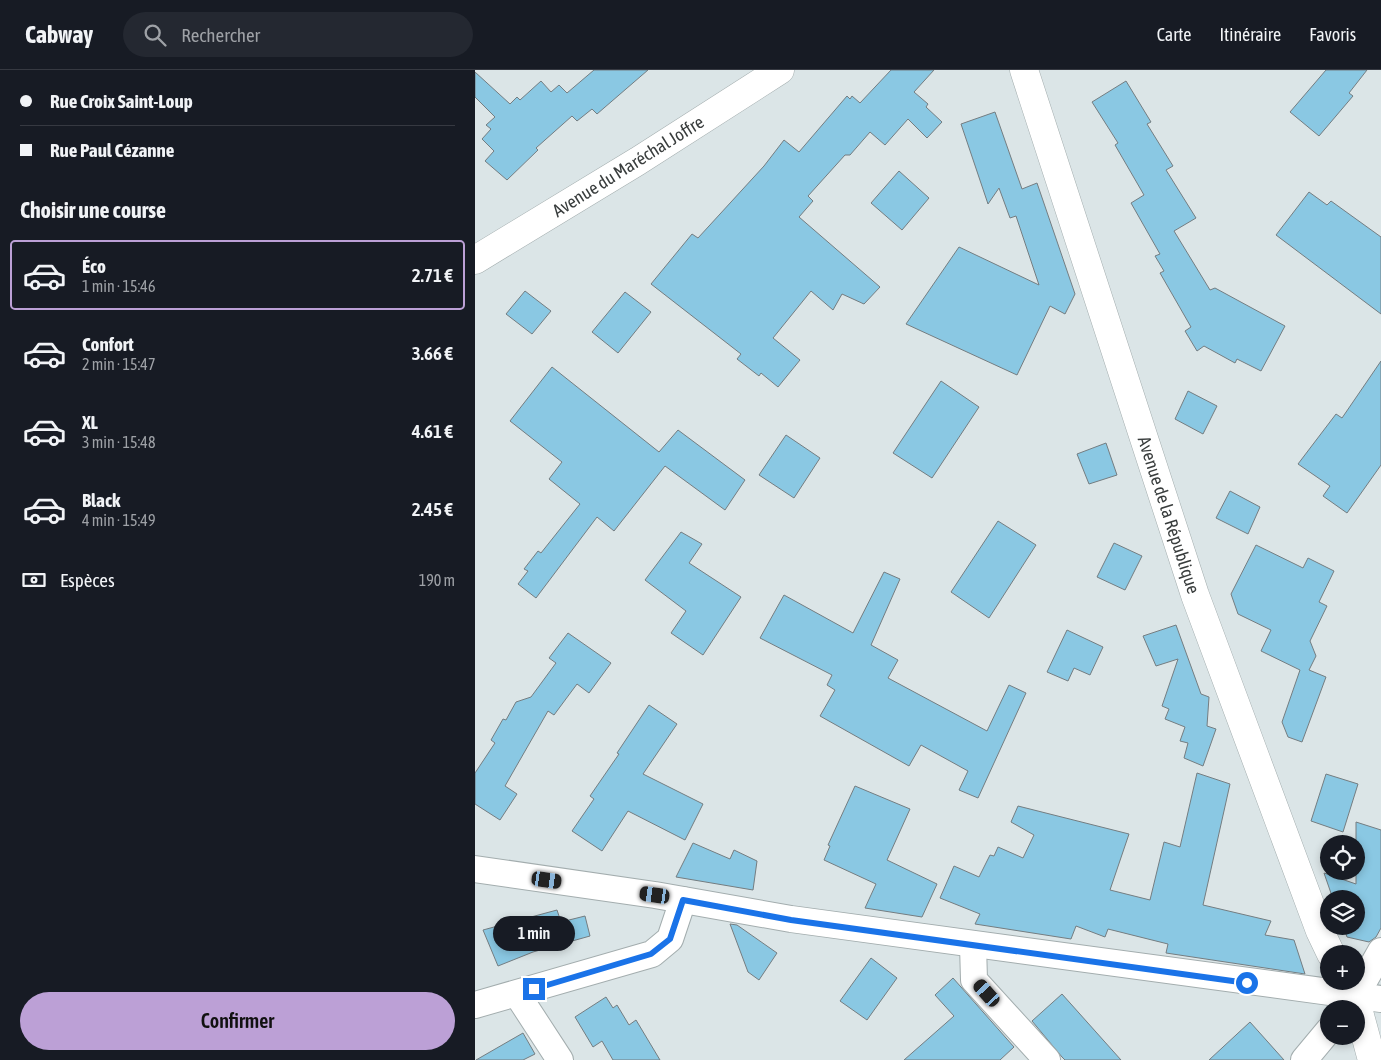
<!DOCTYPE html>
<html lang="fr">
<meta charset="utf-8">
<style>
body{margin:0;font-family:"Asap Condensed",sans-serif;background:#242831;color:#f1f3f6;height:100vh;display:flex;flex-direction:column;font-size:19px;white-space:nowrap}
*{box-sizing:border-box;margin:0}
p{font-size:16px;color:#9ea1a6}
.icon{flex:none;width:28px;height:28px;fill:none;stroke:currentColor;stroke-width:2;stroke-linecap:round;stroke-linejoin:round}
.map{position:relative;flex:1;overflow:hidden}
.details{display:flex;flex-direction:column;background:#171b24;width:475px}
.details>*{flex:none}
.hud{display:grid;align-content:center;height:110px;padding:0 20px;background:#171b24}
.controls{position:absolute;left:845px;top:765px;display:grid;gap:10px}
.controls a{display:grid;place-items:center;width:45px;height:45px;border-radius:50%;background:#171b24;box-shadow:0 2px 8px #0003;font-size:25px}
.end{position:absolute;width:22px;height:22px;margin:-11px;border:6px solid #1a73e8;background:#fff;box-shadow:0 0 0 2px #fff}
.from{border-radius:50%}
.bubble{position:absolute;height:35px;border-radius:18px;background:#171b24;box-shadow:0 2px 8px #0003;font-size:16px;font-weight:600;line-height:35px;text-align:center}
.car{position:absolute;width:15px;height:30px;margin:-15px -8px;border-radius:6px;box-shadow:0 0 4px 1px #0007;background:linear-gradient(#222 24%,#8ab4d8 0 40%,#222 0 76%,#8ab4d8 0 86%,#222 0)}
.hud b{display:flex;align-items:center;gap:18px;height:48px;font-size:19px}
.hud b+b{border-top:1px solid #363941}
.hud i{width:12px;height:12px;background:#f1f3f6}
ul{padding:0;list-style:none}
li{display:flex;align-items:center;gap:15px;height:70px;margin:0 10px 8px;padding:0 10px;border:2px solid transparent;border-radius:5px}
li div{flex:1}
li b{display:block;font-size:19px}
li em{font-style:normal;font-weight:600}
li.current{border-color:#bca0d6}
li>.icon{width:45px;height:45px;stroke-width:1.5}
h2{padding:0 20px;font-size:22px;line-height:60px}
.pay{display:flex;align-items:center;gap:12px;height:55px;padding:0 20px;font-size:19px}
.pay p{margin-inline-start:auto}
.button{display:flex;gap:10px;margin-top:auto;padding:10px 20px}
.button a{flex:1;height:58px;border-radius:30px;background:#bca0d6;color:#111;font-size:20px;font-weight:600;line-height:58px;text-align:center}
header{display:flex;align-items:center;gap:30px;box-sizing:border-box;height:70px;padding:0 25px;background:#171b24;border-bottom:1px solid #363941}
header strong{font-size:24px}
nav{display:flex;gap:28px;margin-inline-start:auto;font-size:18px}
.search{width:350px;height:45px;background:#242831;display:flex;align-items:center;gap:12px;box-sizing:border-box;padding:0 18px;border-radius:28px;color:#9ea1a6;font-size:19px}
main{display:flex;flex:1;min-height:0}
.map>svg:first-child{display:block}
.building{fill:#8ac8e3;stroke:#747d81}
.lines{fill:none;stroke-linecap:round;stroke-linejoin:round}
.street-casing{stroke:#a3adae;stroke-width:28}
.secondary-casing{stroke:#a3adae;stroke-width:29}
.street{stroke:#fff;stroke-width:26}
.secondary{stroke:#fff;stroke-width:28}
.route{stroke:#1a73e8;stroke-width:6}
.labels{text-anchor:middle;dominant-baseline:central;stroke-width:4.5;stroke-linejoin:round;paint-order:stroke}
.street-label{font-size:18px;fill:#393d3d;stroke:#fff}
</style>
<header>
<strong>Cabway</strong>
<div class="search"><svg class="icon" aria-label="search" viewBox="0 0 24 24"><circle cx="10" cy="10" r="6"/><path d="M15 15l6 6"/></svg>Rechercher</div>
<nav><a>Carte</a><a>Itinéraire</a><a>Favoris</a></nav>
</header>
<main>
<section class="details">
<div class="hud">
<b><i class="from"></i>Rue Croix Saint-Loup</b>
<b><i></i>Rue Paul Cézanne</b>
</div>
<h2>Choisir une course</h2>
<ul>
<li class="current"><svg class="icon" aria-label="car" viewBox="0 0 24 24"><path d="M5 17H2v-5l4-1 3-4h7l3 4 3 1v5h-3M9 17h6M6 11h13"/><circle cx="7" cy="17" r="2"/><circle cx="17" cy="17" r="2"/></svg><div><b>Éco</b><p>1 min · 15:46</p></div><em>2.71 €</em></li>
<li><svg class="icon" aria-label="car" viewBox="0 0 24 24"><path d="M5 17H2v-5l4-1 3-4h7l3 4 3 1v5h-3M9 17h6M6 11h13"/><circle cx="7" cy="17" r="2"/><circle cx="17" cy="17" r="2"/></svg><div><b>Confort</b><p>2 min · 15:47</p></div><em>3.66 €</em></li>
<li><svg class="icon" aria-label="car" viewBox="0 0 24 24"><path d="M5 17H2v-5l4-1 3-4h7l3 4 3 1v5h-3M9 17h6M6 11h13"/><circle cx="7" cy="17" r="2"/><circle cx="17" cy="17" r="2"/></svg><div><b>XL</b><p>3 min · 15:48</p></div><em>4.61 €</em></li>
<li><svg class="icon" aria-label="car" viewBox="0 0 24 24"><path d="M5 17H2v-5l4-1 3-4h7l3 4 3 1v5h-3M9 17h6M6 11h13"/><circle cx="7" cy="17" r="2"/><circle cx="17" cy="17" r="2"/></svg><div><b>Black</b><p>4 min · 15:49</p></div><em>2.45 €</em></li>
</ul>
<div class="pay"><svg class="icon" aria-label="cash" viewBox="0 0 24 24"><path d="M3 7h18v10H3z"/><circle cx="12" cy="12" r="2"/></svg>Espèces<p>190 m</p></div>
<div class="button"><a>Confirmer</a></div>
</section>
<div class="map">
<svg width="906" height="990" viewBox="0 0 906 990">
<rect width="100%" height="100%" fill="#dbe5e7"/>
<!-- building -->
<g class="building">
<path d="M119,0h54l-51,44 -5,-5 -15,12 -5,-5 -36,32 2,2 -31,30 -22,-19 9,-10 -12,-12 9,-10 -5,-4 9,-8 -20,-20v-25l35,32 7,-7 3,3 21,-19 10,11 8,-7 8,8z"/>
<path d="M416,0h43l-20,22 14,12 -2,3 16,15 -15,16 -19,-19 -23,26 -15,-13 -20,23h-5l-37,41 5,5 -14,16 81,70 -16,17 -22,-10 -9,16 -22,-19 -38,47 27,22 -22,27 -17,-14 -2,3 -22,-17 4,-5 -90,-70 41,-50 6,4 66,-72 20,-26 15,12 48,-56 3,3 2,-3 8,7z"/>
<path d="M851,0h41l-18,23 4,3 -34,40 -29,-24z"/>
<path d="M651,11l25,41 -4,2 26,42 -7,4 30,48 -22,13 36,59 5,-2 70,38 -24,45 -24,-12 -2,4 -31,-17 -7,5 -12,-20 6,-4 -31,-54 4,-2 -9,-15 5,-2 -29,-51 13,-8 -29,-50 3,-2 -26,-41z"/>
<path d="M520,42l27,77 15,-6 38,111 -10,20 -15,-8 -33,69 -111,-51 53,-77 80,38 -23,-69 -6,2 -11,-30 -11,16 -27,-80z"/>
<path d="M424,101l30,27 -27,32 -31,-27z"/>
<path d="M834,122l18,13 4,-4 50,36v77l-105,-79z"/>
<path d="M50,221l26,20 -19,23 -26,-20z"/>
<path d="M150,222l26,20 -33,41 -26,-21z"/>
<path d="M906,291v104l-34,48 -24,-17 7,-10 -32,-22 38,-50 6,4z"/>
<path d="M77,297l107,85 19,-22 67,50 -20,30 -60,-44 -51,65 -17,-14 -61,81 -18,-14 10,-13 -4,-2 14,-18 3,2 39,-49 -31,-25 13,-17 -52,-41z"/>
<path d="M466,311l38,26 -47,71 -39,-25z"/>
<path d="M713,321l29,15 -14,28 -28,-15z"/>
<path d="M311,365l34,23 -26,40 -35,-23z"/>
<path d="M631,373l11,32 -28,9 -12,-30z"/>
<path d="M755,421l30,16 -12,27 -32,-16z"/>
<path d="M523,451l38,24 -47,73 -38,-26z"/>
<path d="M206,462l21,12 -13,19 52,34 -38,58 -32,-22 15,-22 -41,-31z"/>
<path d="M639,473l28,13 -17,34 -28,-13z"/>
<path d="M781,475l47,23 5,-10 26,13 -15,31 8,4 -17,35 6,15 -7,14 17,7 -24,65 -14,-5 -6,-15 18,-52 -39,-19 10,-21 -33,-16 -7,-20z"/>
<path d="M409,502l16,7 -29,66 27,15 -10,18 99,53 22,-46 17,8 -48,105 -19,-8 9,-19 -47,-26 -12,21 -89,-50 15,-26 -8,-5 5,-10 -72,-37 24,-43 69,38z"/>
<path d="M701,555l25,69 8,3 -2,29 9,3 -13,37 -19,-8 4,-15 -8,-2 5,-14 -20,-8 4,-10 -7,-3 16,-47 -22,7 -13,-30z"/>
<path d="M592,560l36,17 -13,28 -16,-7 -6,13 -21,-9z"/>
<path d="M93,563l43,30 -22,30 -12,-9 -23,31 -6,-4 -43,75 12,8 -17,26 -25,-16v-31l20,-30 -4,-3 12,-21 3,1 10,-18 15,-5 25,-34 -7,-5z"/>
<path d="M174,635l28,19 -34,50 60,30 -18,36 -57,-29 -26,40 -30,-20 22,-32 -4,-3 29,-42 -2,-1z"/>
<path d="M722,703l33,11 -27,121 68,16 -6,14 29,5 11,34 -139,-21 2,-9 -60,-15 -3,8 -29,-11 -5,13 -96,-15 5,-10 -40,-16 14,-32 25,11 11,-22 4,1 4,-9 25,11 11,-23 -23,-13 7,-16 111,28 -19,56 40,10 14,-58 16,5z"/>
<path d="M851,704l32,10 -15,48 -32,-11z"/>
<path d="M380,716l55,23 -23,51 50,24 -15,33 -57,-9 11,-24 -52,-24 6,-14 -2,-1z"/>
<path d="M881,752l25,8v98l-5,9 -7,5 -22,-5 -4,-11h13v-27h-23l-9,-26 32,11z"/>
<path d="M218,773l37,16 4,-9 23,11 -4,29 -77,-13z"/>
<path d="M82,840l4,12 24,-6 5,20 -57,16 -35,14 -15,-36z"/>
<path d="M255,854l7,1 40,28 -18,27 -11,-8z"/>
<path d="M396,888l26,20 -30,42 -27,-19z"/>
<path d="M478,908l61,69 -14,13h-96l50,-44 -19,-21z"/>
<path d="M587,924l59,66h-56l-3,-3 -30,-36z"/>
<path d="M131,927l7,11 4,-3 12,20 7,-5 24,40h-47l-11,-19 -9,6 -18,-30z"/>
<path d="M775,952l34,38h-75z"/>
<path d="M48,963l12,21 -12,6h-47z"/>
</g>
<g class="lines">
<!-- street casing -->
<g class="street-casing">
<g id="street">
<path d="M0,799l180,26 136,24 590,80"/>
<path d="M498,875l1,35 73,80"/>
<path d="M42,924l43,66"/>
<path d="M0,935l177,-51 18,-15 13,-39"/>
<path d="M871,939l9,-12 26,-46"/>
<path d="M829,990l25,-30"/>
</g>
</g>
<!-- secondary casing -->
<g class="secondary-casing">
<g id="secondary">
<path d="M549,0l171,525 125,336 11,23"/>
<path d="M0,190l163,-99 142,-91"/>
<path d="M871,911l9,16 17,63"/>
</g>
</g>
<!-- street -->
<use href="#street" class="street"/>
<!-- secondary -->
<use href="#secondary" class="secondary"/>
</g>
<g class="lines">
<!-- route -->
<path class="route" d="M59,919l117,-35 19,-15 13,-39 108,20 456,63"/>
</g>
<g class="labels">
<!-- street labels -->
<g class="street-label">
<text transform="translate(153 96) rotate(-32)">Avenue du Maréchal Joffre</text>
<text transform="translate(694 445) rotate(72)">Avenue de la République</text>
</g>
</g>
</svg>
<div class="controls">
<a><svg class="icon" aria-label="locate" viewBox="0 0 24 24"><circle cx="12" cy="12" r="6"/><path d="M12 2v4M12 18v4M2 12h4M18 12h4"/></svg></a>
<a><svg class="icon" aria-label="layers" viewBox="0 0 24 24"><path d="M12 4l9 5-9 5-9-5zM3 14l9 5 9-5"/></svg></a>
<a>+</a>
<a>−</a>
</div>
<i class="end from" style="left:772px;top:913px"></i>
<i class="end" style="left:59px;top:919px"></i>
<div class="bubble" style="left:18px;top:846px;width:82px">1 min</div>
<i class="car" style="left:72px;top:810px;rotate:98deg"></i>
<i class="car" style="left:180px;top:825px;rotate:278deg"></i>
<i class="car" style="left:512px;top:923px;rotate:318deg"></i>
</div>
</main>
